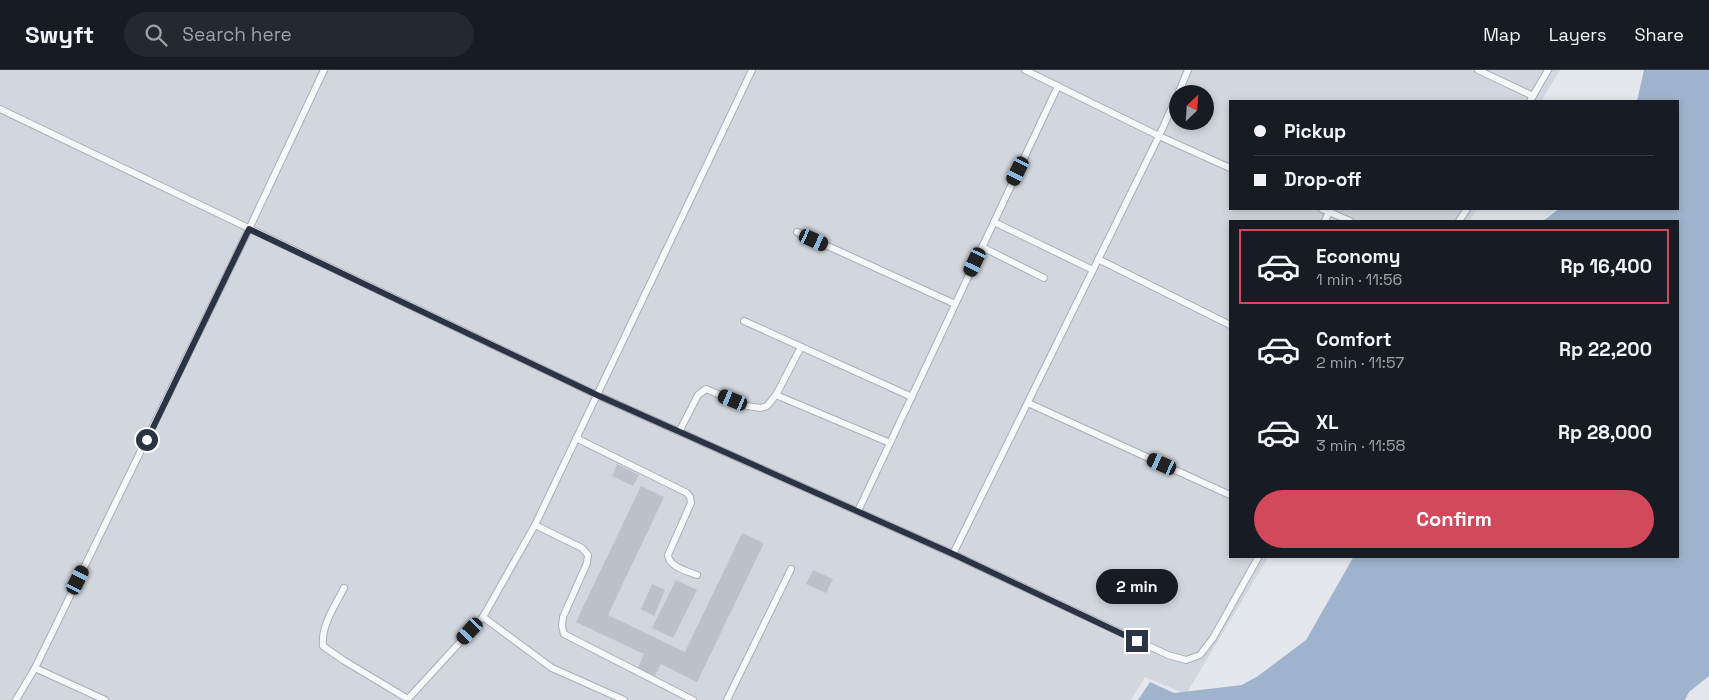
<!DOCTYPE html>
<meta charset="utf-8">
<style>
body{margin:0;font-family:"Space Grotesk",sans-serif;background:#242831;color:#f1f3f6;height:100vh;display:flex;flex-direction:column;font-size:19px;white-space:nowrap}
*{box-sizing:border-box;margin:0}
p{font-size:16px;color:#9ea1a6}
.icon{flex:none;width:28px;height:28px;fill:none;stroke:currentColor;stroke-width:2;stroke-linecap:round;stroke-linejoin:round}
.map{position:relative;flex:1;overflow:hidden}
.sheet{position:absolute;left:1229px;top:150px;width:450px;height:338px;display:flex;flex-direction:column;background:#171b24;border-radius:0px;box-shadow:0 2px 8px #0003}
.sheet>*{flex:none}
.hud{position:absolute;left:1229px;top:30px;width:450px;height:110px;border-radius:0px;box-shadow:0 2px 8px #0003;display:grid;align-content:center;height:110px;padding:0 25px;background:#171b24}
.needle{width:32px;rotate:25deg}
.buttons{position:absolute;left:1169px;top:15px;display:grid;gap:10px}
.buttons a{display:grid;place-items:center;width:45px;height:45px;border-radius:50%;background:#171b24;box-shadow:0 2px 8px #0003;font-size:25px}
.end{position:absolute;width:22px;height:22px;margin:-11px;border:6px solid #2b3445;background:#fff;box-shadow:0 0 0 2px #fff}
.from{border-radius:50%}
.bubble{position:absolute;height:35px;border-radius:18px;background:#171b24;box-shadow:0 2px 8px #0003;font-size:16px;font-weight:600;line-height:35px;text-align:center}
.car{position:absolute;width:15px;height:30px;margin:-15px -8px;border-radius:6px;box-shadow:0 0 4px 1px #0007;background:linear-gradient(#222 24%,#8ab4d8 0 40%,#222 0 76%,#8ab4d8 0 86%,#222 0)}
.hud b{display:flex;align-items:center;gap:18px;height:48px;font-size:19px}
.hud b+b{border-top:1px solid #363941}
.hud i{width:12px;height:12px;background:#f1f3f6}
ul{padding:9px 0 0;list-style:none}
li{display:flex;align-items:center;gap:15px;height:75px;margin:0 10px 8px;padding:0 15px;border:2px solid transparent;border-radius:0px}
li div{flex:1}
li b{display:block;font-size:19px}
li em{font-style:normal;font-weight:600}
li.selected{border-color:#d1495b}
li>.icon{width:45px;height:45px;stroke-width:1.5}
.primary-button{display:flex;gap:10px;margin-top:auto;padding:10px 25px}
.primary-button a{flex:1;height:58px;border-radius:30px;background:#d1495b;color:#fff;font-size:20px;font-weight:600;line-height:58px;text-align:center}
header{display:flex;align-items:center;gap:30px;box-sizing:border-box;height:70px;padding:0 25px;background:#171b24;border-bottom:1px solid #363941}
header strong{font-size:24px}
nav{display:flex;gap:28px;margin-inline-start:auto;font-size:18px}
.search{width:350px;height:45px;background:#242831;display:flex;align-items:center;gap:12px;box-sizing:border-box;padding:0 18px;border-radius:28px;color:#9ea1a6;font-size:19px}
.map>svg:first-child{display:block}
.built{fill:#d2d6de;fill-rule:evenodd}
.water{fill:#9fb4cc}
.building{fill:#bbc0ca}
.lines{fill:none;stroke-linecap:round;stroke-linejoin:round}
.service-casing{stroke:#a9aeb7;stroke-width:8}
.service{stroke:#f7f8fa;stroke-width:6}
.route{stroke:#2b3445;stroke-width:6}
</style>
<header>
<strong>Swyft</strong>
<div class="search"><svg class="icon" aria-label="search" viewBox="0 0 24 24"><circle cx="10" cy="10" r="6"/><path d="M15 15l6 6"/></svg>Search here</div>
<nav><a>Map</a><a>Layers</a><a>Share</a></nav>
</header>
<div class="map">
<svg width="1709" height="630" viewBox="0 0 1709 630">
<rect width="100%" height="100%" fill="#e4e7ec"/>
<!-- built -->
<path class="built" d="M0,0h1560l-19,31h-311v108h247l-8,12h-239v335h39l-83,138 -41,-17 -14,23h-1131zM1178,24h27v27h-27z"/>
<!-- water -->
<path class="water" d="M1644,0h65v606l-20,16 -4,8h-547l12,-18 24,11 68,-8 16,-9 48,-36 48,-84h324v-335h-135l16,-12h119v-108h-41z"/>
<!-- building -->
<g class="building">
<path d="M617,394l22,11 -6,11 -21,-10z"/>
<path d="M641,416l23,11 -56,118 77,37 57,-119 22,10 -67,139 -36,-18 -7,14 -17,-8 7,-16 -68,-32z"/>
<path d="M813,500l20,9 -7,14 -20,-9z"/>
<path d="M676,510l21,10 -24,48 -21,-10z"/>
<path d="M652,514l13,6 -11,26 -13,-7z"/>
</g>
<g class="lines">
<!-- service casing -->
<g class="service-casing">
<g id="service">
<path d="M1025,0l134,66 71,32"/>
<path d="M1478,0l55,26"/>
<path d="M1178,24l10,-24"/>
<path d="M1530,31l18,-31"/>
<path d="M0,39l597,286 356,159 215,101 18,5 14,-5 13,-17 46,-82"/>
<path d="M1322,139l28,12"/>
<path d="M1325,151l4,-9"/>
<path d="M1459,151l8,-12"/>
<path d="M994,152l99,48"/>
<path d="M797,162l158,72"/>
<path d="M982,177l62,31"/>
<path d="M1098,189l132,66"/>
<path d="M744,251l168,76"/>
<path d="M776,325l114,48"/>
<path d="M1028,333l202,92"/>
<path d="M679,362l19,-37 8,-6 41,17 14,2 6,-2 9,-11 25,-48"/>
<path d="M576,368l111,55 3,4 1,6 -23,52c1,12 19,16 29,20"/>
<path d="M858,441l200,-425"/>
<path d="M535,455l47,23 6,7 -1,8 -24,54 -1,9 2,8 129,66"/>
<path d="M953,484l206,-418 19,-42"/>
<path d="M344,518c-9,18 -23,37 -21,58l20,14 65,39"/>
<path d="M483,547l69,51 72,32"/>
<path d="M35,598l70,32"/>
<path d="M16,630l19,-32 214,-439 75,-159"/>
<path d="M407,630l76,-83 52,-92 217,-455"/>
<path d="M727,630l64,-131"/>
</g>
</g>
<!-- service -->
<use href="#service" class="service"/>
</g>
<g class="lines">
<!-- route -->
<path class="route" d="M147,370l102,-211 348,166 356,159 184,87"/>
</g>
</svg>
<div class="buttons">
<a><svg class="needle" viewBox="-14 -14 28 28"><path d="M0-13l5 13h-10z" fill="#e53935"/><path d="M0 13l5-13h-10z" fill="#9ea1a6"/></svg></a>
</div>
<i class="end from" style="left:147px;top:370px"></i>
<i class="end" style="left:1137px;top:571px"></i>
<div class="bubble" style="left:1096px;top:499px;width:82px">2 min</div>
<i class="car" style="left:1018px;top:101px;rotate:206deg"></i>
<i class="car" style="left:814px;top:170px;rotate:114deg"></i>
<i class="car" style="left:975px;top:192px;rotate:205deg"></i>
<i class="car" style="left:733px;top:330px;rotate:292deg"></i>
<i class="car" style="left:1162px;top:394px;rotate:294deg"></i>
<i class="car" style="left:78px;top:510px;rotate:26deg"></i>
<i class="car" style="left:470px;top:561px;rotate:223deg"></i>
<div class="hud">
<b><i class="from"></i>Pickup</b>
<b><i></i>Drop-off</b>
</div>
<section class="sheet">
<ul>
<li class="selected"><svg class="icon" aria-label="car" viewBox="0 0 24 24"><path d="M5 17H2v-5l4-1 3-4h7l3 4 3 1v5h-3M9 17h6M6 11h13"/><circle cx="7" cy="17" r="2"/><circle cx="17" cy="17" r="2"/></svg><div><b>Economy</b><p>1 min · 11:56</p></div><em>Rp 16,400</em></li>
<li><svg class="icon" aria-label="car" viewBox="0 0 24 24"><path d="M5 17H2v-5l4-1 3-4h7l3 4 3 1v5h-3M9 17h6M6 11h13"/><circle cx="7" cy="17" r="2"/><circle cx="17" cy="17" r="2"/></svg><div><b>Comfort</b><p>2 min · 11:57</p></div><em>Rp 22,200</em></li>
<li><svg class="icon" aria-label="car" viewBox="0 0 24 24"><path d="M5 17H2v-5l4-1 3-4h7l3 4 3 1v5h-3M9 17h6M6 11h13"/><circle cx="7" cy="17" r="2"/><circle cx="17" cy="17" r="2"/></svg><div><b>XL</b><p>3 min · 11:58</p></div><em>Rp 28,000</em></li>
</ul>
<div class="primary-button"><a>Confirm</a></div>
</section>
</div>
